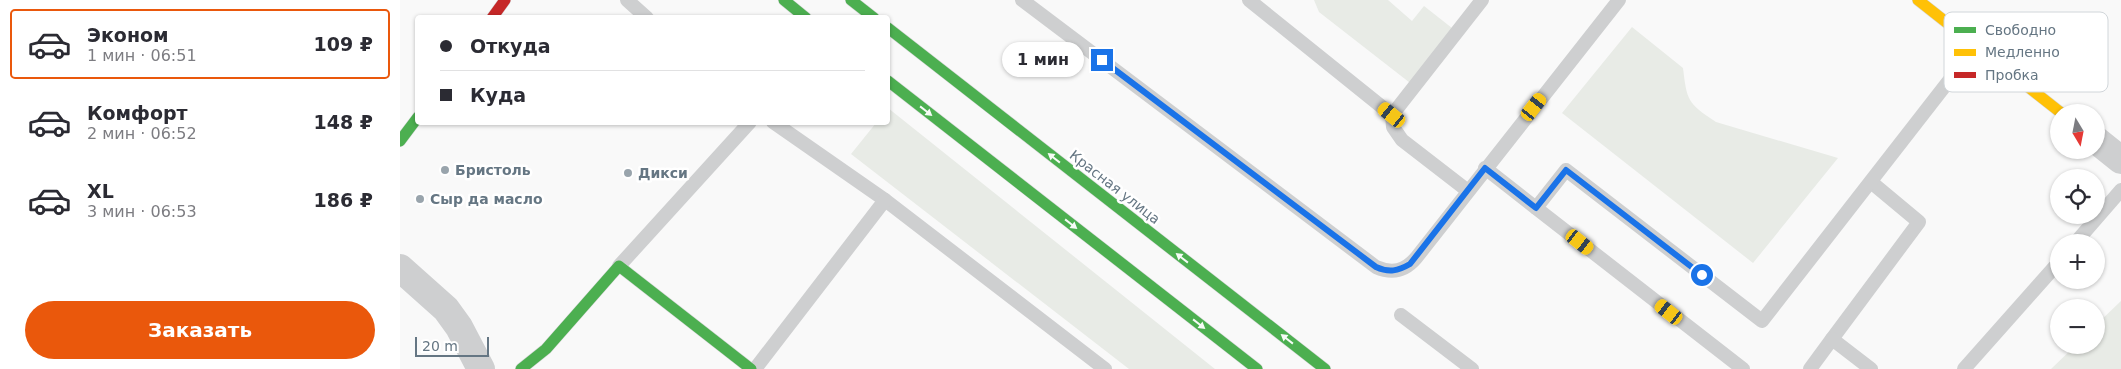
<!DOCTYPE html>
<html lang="ru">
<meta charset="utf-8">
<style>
body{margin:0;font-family:"DejaVu Sans",sans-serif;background:#f7f7f7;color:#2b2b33;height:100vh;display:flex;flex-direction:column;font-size:19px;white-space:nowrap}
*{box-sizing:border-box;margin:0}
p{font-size:16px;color:#7c7c81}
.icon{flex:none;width:28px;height:28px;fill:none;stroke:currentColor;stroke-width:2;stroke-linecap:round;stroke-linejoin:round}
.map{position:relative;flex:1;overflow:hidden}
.details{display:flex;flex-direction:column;background:#fff;width:400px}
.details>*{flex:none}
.top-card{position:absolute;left:15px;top:15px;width:475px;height:110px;border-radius:5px;box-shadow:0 1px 4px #0004;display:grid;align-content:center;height:110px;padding:0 25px;background:#fff}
.needle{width:32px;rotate:170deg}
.fabs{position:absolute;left:1650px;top:104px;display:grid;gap:10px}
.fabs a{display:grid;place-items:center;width:55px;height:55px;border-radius:50%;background:#fff;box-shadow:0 1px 4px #0004;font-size:25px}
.scale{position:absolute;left:15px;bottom:12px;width:74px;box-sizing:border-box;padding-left:5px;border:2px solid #657683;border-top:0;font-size:14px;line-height:18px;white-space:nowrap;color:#657683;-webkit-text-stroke:4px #fff;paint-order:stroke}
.end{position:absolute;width:22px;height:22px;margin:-11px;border:6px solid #1a73e8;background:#fff;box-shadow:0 0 0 2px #fff}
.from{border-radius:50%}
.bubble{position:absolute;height:35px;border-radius:18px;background:#fff;box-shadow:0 1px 4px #0004;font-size:16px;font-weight:700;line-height:35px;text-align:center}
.car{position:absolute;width:15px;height:30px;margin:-15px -8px;border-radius:6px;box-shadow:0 0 4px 1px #0007;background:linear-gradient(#f5c518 24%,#345 0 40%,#f5c518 0 76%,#345 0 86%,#f5c518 0)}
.top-card b{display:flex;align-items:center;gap:18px;height:48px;font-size:19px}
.top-card b+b{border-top:1px solid #e1e1e2}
.top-card i{width:12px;height:12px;background:#2b2b33}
ul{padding:9px 0 0;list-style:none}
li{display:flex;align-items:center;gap:15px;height:70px;margin:0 10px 8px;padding:0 15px;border:2px solid transparent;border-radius:5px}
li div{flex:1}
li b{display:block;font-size:19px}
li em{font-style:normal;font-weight:700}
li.current{border-color:#ea580c}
li>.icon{width:45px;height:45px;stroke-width:1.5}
.cta{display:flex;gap:10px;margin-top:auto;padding:10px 25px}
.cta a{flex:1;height:58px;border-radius:30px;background:#ea580c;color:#fff;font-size:20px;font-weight:700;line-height:58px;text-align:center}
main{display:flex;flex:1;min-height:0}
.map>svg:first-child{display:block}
.green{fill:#e8ebe6}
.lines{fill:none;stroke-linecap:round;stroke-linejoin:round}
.fast-casing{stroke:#d5d6d7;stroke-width:12}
.slow-casing{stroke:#d5d6d7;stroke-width:12}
.jam-casing{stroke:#d5d6d7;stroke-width:12}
.lane{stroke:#cecfd0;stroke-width:14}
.street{stroke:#cecfd0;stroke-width:28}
.fast{stroke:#4caf50;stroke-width:11}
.slow{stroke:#ffc107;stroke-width:11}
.jam{stroke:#c62828;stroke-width:11}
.oneway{fill:#f6fbf6}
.route{stroke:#1a73e8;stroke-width:6}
.poi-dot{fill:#99a4ac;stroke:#fff;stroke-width:2}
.labels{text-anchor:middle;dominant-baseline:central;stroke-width:5;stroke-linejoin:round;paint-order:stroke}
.poi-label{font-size:14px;font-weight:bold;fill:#657683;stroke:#fff;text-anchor:start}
.street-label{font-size:14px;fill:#657683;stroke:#fff}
.key{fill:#fff;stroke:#d1d6da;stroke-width:1}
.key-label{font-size:14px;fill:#657683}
</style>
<main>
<section class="details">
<ul>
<li class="current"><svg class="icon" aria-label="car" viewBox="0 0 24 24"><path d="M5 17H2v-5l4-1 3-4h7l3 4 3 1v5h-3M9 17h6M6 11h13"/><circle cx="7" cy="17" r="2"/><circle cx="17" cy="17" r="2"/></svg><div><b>Эконом</b><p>1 мин · 06:51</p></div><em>109 ₽</em></li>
<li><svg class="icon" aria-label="car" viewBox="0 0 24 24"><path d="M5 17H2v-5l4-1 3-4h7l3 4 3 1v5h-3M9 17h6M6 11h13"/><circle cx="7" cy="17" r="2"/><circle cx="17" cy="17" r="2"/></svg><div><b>Комфорт</b><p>2 мин · 06:52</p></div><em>148 ₽</em></li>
<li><svg class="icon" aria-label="car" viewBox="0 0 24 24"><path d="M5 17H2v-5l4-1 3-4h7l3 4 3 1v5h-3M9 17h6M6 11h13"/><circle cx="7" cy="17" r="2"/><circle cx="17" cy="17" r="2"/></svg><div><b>XL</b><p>3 мин · 06:53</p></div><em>186 ₽</em></li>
</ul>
<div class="cta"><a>Заказать</a></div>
</section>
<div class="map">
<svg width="1721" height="369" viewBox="0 0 1721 369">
<rect width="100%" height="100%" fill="#f9f9f9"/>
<!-- green -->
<g class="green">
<path d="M914,0h74l24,21 12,-15 33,26 -43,54 -95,-74z"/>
<path d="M1232,27l51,41c4,32 4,35 33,54l122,36 -85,105 -191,-150z"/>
<path d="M488,108l327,261h-86l-278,-215 25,-31 12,-1z"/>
<path d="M1721,301v68h-70l25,-24h20v-20z"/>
</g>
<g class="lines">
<!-- fast casing -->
<g class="fast-casing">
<g id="fast">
<path d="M384,0l22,18"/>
<path d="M451,0l23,18"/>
<path d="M488,28l437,341"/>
<path d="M488,81l369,288"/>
<path d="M0,141l18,-24"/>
<path d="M121,369l25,-20 73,-83 132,103"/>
</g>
</g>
<!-- slow casing -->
<g class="slow-casing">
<path id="slow" d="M1518,0l142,112"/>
</g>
<!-- jam casing -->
<g class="jam-casing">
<path id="jam" d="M92,18l13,-18"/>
</g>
<!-- lane -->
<g class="lane">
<path d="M227,0l20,18"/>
<path d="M622,0l354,267c16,7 29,4 40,-9l203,-258"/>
<path d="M849,0l143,115 1,12 9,13 66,51"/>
<path d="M992,115l90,-115"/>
<path d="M373,122l112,78 220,169"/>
<path d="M1085,168l51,40"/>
<path d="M1676,242l45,-52"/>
<path d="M219,266l131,-144"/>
<path d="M1001,315l71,54"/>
<path d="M1432,339l87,-117 -48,-40"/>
<path d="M355,369l130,-169"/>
<path d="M1343,369l-207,-161 30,-38 196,151 214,-275"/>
<path d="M1410,369l22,-30 39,30"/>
<path d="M1564,369l95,-107"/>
</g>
<!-- street -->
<g class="street">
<path d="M1696,140l25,20"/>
<path d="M0,268l46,41 13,18 22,42"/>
</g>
<!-- fast -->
<use href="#fast" class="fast"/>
<!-- slow -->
<use href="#slow" class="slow"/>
<!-- jam -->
<use href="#jam" class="jam"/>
</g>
<!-- one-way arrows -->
<defs><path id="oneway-solid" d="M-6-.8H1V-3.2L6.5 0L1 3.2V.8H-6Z" transform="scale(1.25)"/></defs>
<g class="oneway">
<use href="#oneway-solid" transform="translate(526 111) rotate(38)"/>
<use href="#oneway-solid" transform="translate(654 158) rotate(-142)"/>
<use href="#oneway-solid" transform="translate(671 224) rotate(38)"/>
<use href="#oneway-solid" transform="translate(782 258) rotate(-142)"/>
<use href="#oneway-solid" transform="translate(799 324) rotate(38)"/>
<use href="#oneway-solid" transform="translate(887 339) rotate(-142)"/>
</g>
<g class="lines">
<!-- route -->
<path class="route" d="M702,60l274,207c13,6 22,4 34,-3l75,-96 51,40 30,-38 136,105"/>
</g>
<!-- markers -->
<g class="poi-dot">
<circle cx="45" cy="170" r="5"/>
<circle cx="228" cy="173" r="5"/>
<circle cx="20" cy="199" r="5"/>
</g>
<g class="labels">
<!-- poi labels -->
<g class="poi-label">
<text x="55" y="170">Бристоль</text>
<text x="238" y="173">Дикси</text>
<text x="30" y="199">Сыр да масло</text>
</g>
<!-- street labels -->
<g class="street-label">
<text transform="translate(715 187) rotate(38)">Красная улица</text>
</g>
</g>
<!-- legend -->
<rect x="1544" y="12" width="164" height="80" rx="8" class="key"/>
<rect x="1554" y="27" width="22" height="6" fill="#4caf50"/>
<rect x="1554" y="49" width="22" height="7" fill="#ffc107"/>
<rect x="1554" y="72" width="22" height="6" fill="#c62828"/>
<g class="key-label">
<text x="1585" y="35">Свободно</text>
<text x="1585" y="57">Медленно</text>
<text x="1585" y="80">Пробка</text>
</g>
</svg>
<div class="fabs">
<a><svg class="needle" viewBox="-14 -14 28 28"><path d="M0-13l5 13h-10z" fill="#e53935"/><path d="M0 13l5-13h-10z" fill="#7c7c81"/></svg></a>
<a><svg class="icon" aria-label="locate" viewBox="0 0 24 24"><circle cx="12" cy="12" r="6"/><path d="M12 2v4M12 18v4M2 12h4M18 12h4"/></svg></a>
<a>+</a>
<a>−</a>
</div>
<div class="scale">20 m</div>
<i class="end from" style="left:1302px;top:275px"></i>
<i class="end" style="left:702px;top:60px"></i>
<div class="bubble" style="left:602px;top:42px;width:82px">1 мин</div>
<i class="car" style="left:1134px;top:107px;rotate:38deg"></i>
<i class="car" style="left:992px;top:115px;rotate:309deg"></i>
<i class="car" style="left:1180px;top:242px;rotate:128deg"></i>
<i class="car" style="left:1269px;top:312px;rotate:308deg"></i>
<div class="top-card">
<b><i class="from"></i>Откуда</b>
<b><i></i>Куда</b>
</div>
</div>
</main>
